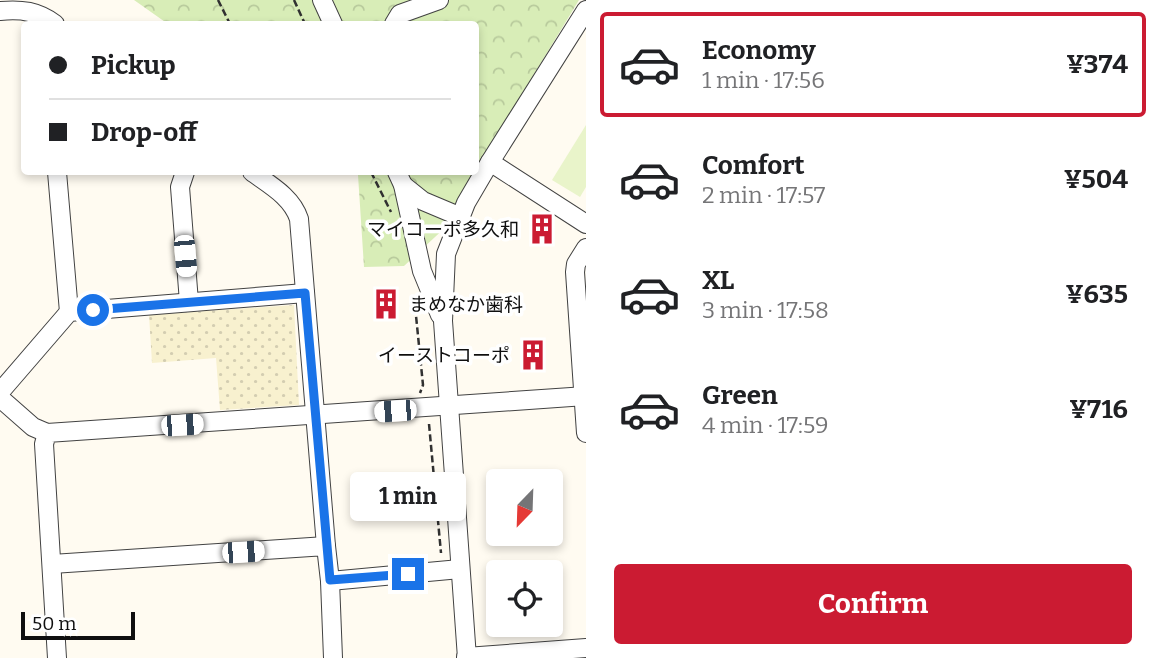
<!DOCTYPE html>
<meta charset="utf-8">
<style>
body{margin:0;font-family:Bitter,"Noto Sans JP",serif;background:#f2f2f2;color:#202124;height:100vh;display:flex;flex-direction:column;font-size:26px;white-space:nowrap}
*{box-sizing:border-box;margin:0}
p{font-size:23px;color:#757577}
.icon{flex:none;width:38px;height:38px;fill:none;stroke:currentColor;stroke-width:2;stroke-linecap:round;stroke-linejoin:round}
.map{position:relative;flex:1;overflow:hidden}
.panel{display:flex;flex-direction:column;background:#fff;width:574px}
.panel>*{flex:none}
.guide{position:absolute;left:21px;top:21px;width:458px;height:154px;border-radius:7px;box-shadow:0 4px 10px #0003;display:grid;align-content:center;height:154px;padding:0 28px;background:#fff}
.needle{width:46px;rotate:203deg}
.fabs{position:absolute;left:486px;top:469px;display:grid;gap:14px}
.fabs a{display:grid;place-items:center;width:77px;height:77px;border-radius:7px;background:#fff;box-shadow:0 4px 10px #0003;font-size:35px}
.scale{position:absolute;left:21px;bottom:18px;width:114px;box-sizing:border-box;padding-left:7px;border:4px solid #0f0f0f;border-top:0;font-size:19px;line-height:24px;white-space:nowrap;color:#0f0f0f;-webkit-text-stroke:5px #fff;paint-order:stroke}
.end{position:absolute;width:32px;height:32px;margin:-16px;border:9px solid #1a73e8;background:#fff;box-shadow:0 0 0 4px #fff}
.from{border-radius:50%}
.bubble{position:absolute;height:49px;border-radius:7px;background:#fff;box-shadow:0 4px 10px #0003;font-size:23px;font-weight:700;line-height:49px;text-align:center}
.car{position:absolute;width:21px;height:42px;margin:-21px -10px;border-radius:9px;box-shadow:0 0 5px 2px #0007;background:linear-gradient(#fff 24%,#345 0 40%,#fff 0 76%,#345 0 86%,#fff 0)}
.guide b{display:flex;align-items:center;gap:24px;height:66px;font-size:26px}
.guide b+b{border-top:2px solid #e0e0e0}
.guide i{width:18px;height:18px;background:#202124}
ul{padding:12px 0 0;list-style:none}
li{display:flex;align-items:center;gap:21px;height:105px;margin:0 14px 10px;padding:0 14px;border:4px solid transparent;border-radius:7px}
li div{flex:1}
li b{display:block;font-size:26px}
li em{font-style:normal;font-weight:700}
li.current{border-color:#cb1b32}
li>.icon{width:63px;height:63px;stroke-width:1.5}
.action{display:flex;gap:14px;margin-top:auto;padding:14px 28px}
.action a{flex:1;height:80px;border-radius:7px;background:#cb1b32;color:#fff;font-size:28px;font-weight:700;line-height:80px;text-align:center}
main{display:flex;flex:1;min-height:0}
.map>svg:first-child{display:block}
.farmland{fill:url(#farmland-dots)}
.park{fill:url(#park-crowns)}
.pitch{fill:#e9f4ca}
.lines{fill:none;stroke-linecap:round;stroke-linejoin:round}
.minor-casing{stroke:#424242;stroke-width:20}
.path{stroke:#313131;stroke-width:2.5;stroke-dasharray:7 3.5;stroke-linecap:butt}
.minor{stroke:#fff;stroke-width:18}
.route{stroke:#1a73e8;stroke-width:9}
.labels{text-anchor:middle;dominant-baseline:central;stroke-width:7;stroke-linejoin:round;paint-order:stroke}
.poi-label{font-size:19px;fill:#0f0f0f;stroke:#fff;text-anchor:end}
</style>
<main>
<div class="map">
<svg width="586" height="658" viewBox="0 0 586 658">
<defs>
<pattern id="farmland-dots" width="8" height="8" patternUnits="userSpaceOnUse" patternTransform="scale(1.75)"><rect width="8" height="8" fill="#f8f1cf"/><path d="M2 2h.1M6 6h.1" fill="none" stroke="#d3cdb1" stroke-width="1.8" stroke-linecap="round"/></pattern>
<pattern id="park-crowns" width="20" height="18" patternUnits="userSpaceOnUse" patternTransform="scale(1.75)"><rect width="20" height="18" fill="#d8edb7"/><path d="M2 6a3 3 0 1 1 6 0M12 15a3 3 0 1 1 6 0" fill="none" stroke="#b8ca9c"/></pattern>
</defs>
<rect width="100%" height="100%" fill="#fffbf1"/>
<!-- farmland -->
<path class="farmland" d="M294,305l5,100 -79,5 -4,-52 -64,5 -3,-48z"/>
<!-- park -->
<g class="park">
<path d="M134,0h445l-103,170v-146h-308z"/>
<path d="M354,172h121l-25,51 -46,43 -40,1 -6,-92z"/>
</g>
<!-- pitch -->
<path class="pitch" d="M586,125v62l-6,10 -28,-17z"/>
<g class="lines">
<!-- minor casing -->
<g class="minor-casing">
<g id="minor">
<path d="M322,0l11,24"/>
<path d="M0,11c22,-2 37,0 55,13"/>
<path d="M394,24l6,-10 39,-14"/>
<path d="M490,162l96,62"/>
<path d="M57,172l12,140"/>
<path d="M185,172l-5,15 9,115"/>
<path d="M252,172c18,13 40,25 47,47l27,327"/>
<path d="M397,172l6,13 19,86 18,44"/>
<path d="M403,185l20,16 38,16"/>
<path d="M586,248l-10,16 -1,8 11,161"/>
<path d="M0,392l69,-80 236,-19"/>
<path d="M0,398l33,29 14,6"/>
<path d="M52,564l274,-18 4,35 3,77"/>
<path d="M330,581l130,-12"/>
<path d="M466,657l120,-9"/>
<path d="M57,658l-13,-214 3,-11 539,-37"/>
<path d="M467,658l-24,-337 3,-67 20,-51 24,-41 96,-152"/>
</g>
</g>
<!-- path -->
<g class="path">
<path d="M218,0l12,24"/>
<path d="M294,0l11,24"/>
<path d="M371,172l20,40"/>
<path d="M414,296l9,89 -3,8"/>
<path d="M429,424l12,129"/>
</g>
<!-- minor -->
<use href="#minor" class="minor"/>
</g>
<g class="lines">
<!-- route -->
<path class="route" d="M93,310l212,-17 25,287 78,-6"/>
</g>
<!-- icons -->
<defs>
<g id="building-bare" transform="scale(2.415)"><path d="M-4-6H4V6H1V3H-1V6H-4ZM-2.5-4.3h1.7v1.8h-1.7ZM.8-4.3h1.7v1.8H.8ZM-2.5-1h1.7V.8h-1.7ZM.8-1h1.7V.8H.8Z" fill="#cb1b32" stroke="#fff" stroke-width="2.5" paint-order="stroke"/></g>
</defs>
<g fill-rule="evenodd">
<use href="#building-bare" x="542" y="229"/>
<use href="#building-bare" x="386" y="304"/>
<use href="#building-bare" x="533" y="355"/>
</g>
<g class="labels">
<!-- poi labels -->
<g class="poi-label">
<text x="519" y="229">マイコーポ多久和</text>
<text x="409" y="304" text-anchor="start">まめなか歯科</text>
<text x="510" y="355">イーストコーポ</text>
</g>
</g>
</svg>
<div class="fabs">
<a><svg class="needle" viewBox="-14 -14 28 28"><path d="M0-13l5 13h-10z" fill="#e53935"/><path d="M0 13l5-13h-10z" fill="#757577"/></svg></a>
<a><svg class="icon" aria-label="locate" viewBox="0 0 24 24"><circle cx="12" cy="12" r="6"/><path d="M12 2v4M12 18v4M2 12h4M18 12h4"/></svg></a>
</div>
<div class="scale">50 m</div>
<i class="end from" style="left:93px;top:310px"></i>
<i class="end" style="left:408px;top:574px"></i>
<div class="bubble" style="left:350px;top:472px;width:116px">1 min</div>
<i class="car" style="left:185px;top:256px;rotate:175deg"></i>
<i class="car" style="left:395px;top:411px;rotate:266deg"></i>
<i class="car" style="left:182px;top:425px;rotate:86deg"></i>
<i class="car" style="left:243px;top:552px;rotate:86deg"></i>
<div class="guide">
<b><i class="from"></i>Pickup</b>
<b><i></i>Drop-off</b>
</div>
</div>
<section class="panel">
<ul>
<li class="current"><svg class="icon" aria-label="car" viewBox="0 0 24 24"><path d="M5 17H2v-5l4-1 3-4h7l3 4 3 1v5h-3M9 17h6M6 11h13"/><circle cx="7" cy="17" r="2"/><circle cx="17" cy="17" r="2"/></svg><div><b>Economy</b><p>1 min · 17:56</p></div><em>¥374</em></li>
<li><svg class="icon" aria-label="car" viewBox="0 0 24 24"><path d="M5 17H2v-5l4-1 3-4h7l3 4 3 1v5h-3M9 17h6M6 11h13"/><circle cx="7" cy="17" r="2"/><circle cx="17" cy="17" r="2"/></svg><div><b>Comfort</b><p>2 min · 17:57</p></div><em>¥504</em></li>
<li><svg class="icon" aria-label="car" viewBox="0 0 24 24"><path d="M5 17H2v-5l4-1 3-4h7l3 4 3 1v5h-3M9 17h6M6 11h13"/><circle cx="7" cy="17" r="2"/><circle cx="17" cy="17" r="2"/></svg><div><b>XL</b><p>3 min · 17:58</p></div><em>¥635</em></li>
<li><svg class="icon" aria-label="car" viewBox="0 0 24 24"><path d="M5 17H2v-5l4-1 3-4h7l3 4 3 1v5h-3M9 17h6M6 11h13"/><circle cx="7" cy="17" r="2"/><circle cx="17" cy="17" r="2"/></svg><div><b>Green</b><p>4 min · 17:59</p></div><em>¥716</em></li>
</ul>
<div class="action"><a>Confirm</a></div>
</section>
</main>
